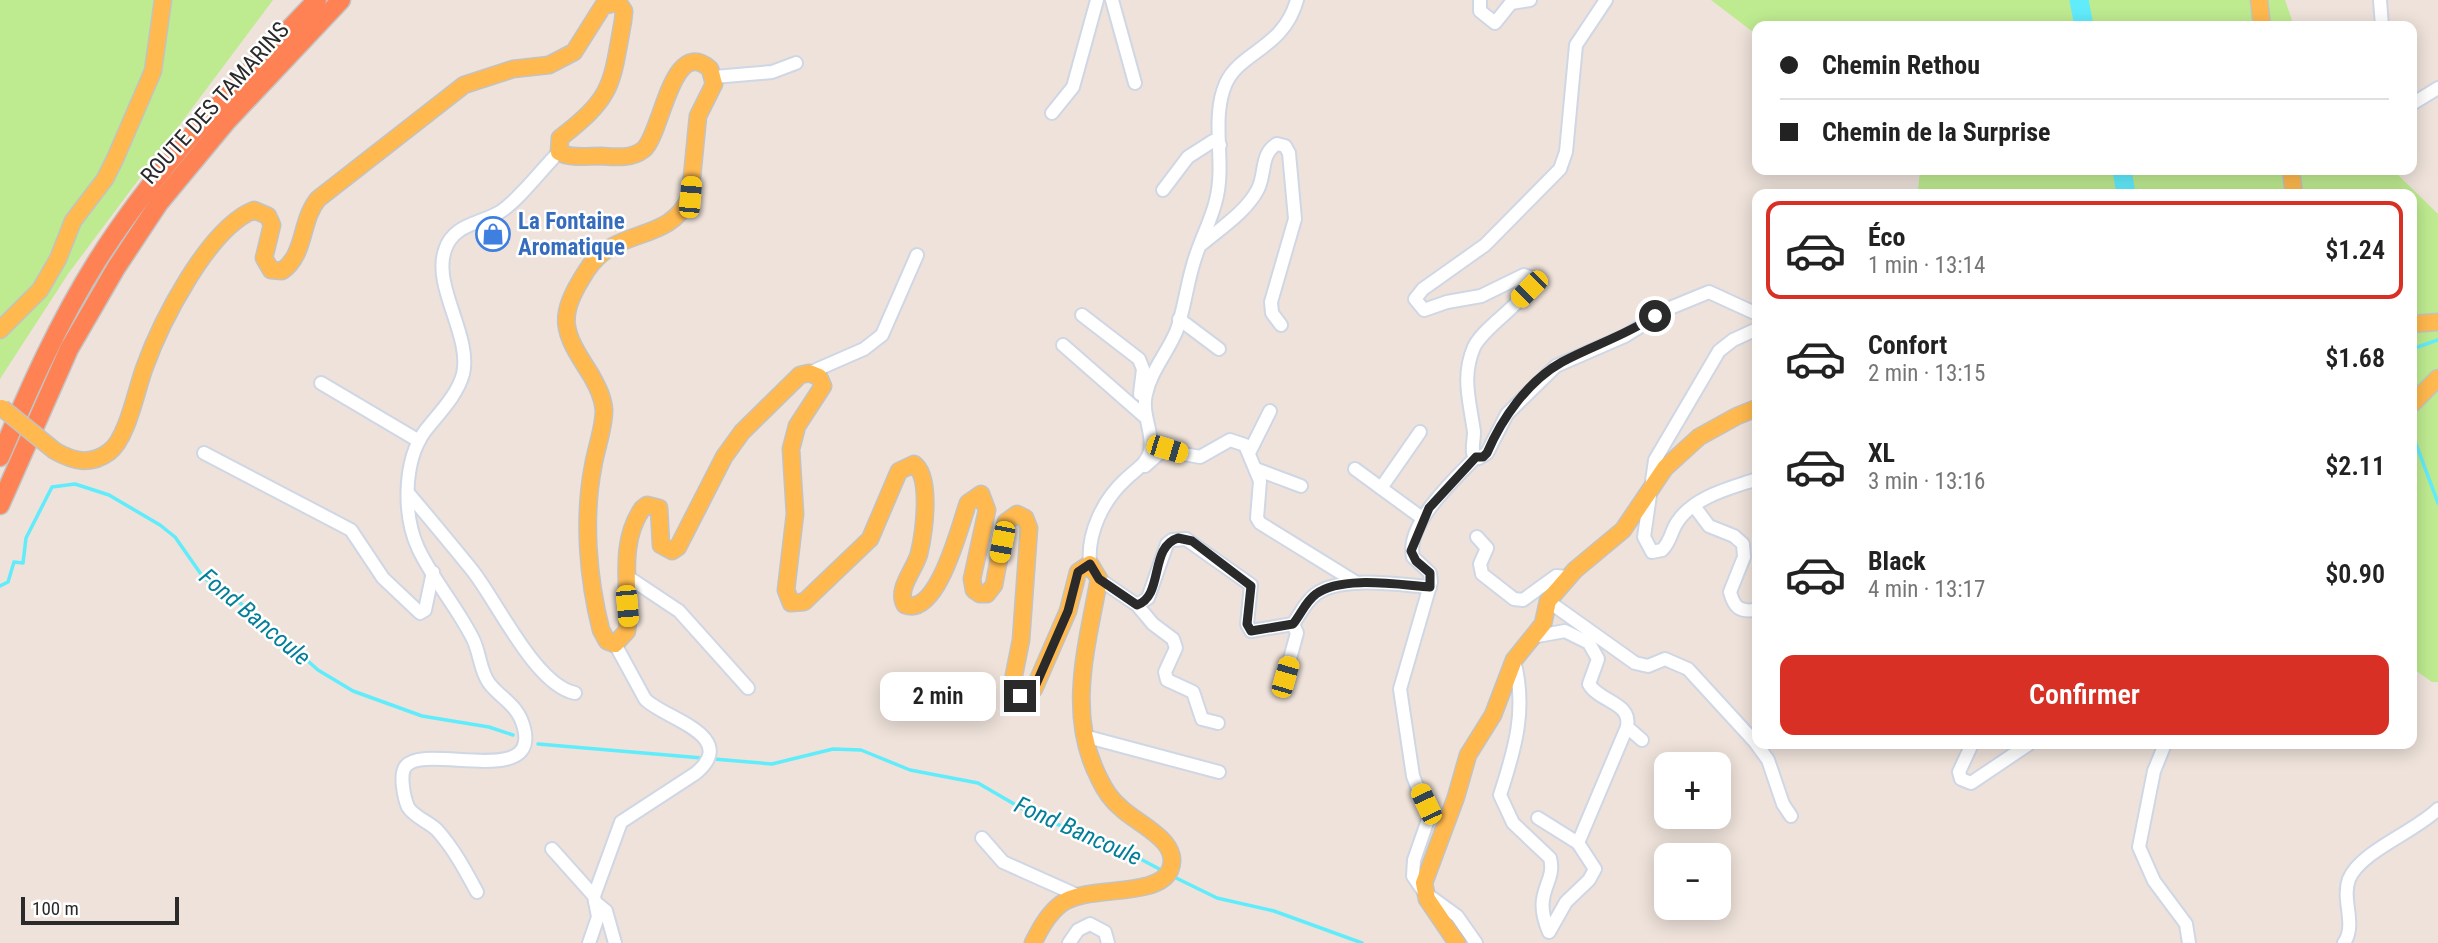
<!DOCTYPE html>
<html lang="fr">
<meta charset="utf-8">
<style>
body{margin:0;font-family:"Roboto Condensed",sans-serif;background:#f2f2f2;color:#222;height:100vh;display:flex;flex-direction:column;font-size:26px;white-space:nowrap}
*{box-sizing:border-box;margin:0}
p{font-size:23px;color:#767676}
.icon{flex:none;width:38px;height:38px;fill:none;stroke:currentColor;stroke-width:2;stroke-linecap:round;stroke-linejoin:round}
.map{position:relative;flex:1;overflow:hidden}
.sheet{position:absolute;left:1752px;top:189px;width:665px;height:560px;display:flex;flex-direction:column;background:#fff;border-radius:14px;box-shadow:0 4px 18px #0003}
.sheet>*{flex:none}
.hud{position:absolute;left:1752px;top:21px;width:665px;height:154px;border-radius:14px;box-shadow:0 4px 18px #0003;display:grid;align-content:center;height:154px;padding:0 28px;background:#fff}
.controls{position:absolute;left:1654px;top:752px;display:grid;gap:14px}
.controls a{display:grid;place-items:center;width:77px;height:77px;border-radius:14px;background:#fff;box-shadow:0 4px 18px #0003;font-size:35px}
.scale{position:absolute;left:21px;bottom:18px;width:158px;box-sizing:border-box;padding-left:7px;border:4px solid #2a2a2a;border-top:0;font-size:19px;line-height:24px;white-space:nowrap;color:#2a2a2a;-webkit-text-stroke:5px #fff;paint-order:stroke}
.end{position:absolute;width:32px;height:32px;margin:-16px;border:9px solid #2a2a2a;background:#fff;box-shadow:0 0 0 4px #fff}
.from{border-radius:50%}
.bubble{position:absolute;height:49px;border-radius:14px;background:#fff;box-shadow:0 4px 18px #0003;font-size:23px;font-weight:600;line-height:49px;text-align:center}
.car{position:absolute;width:21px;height:42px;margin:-21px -10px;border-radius:9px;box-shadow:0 0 5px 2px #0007;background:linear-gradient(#f5c518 24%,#345 0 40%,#f5c518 0 76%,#345 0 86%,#f5c518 0)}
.hud b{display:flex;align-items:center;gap:24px;height:66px;font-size:26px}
.hud b+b{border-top:2px solid #e0e0e0}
.hud i{width:18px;height:18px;background:#222}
ul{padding:12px 0 0;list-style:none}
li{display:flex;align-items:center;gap:21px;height:98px;margin:0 14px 10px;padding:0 14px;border:4px solid transparent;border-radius:14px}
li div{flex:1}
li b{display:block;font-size:26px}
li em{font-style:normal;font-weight:600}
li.active{border-color:#d93025}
li>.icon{width:63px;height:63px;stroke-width:1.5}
.cta{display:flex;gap:14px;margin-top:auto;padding:14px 28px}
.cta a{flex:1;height:80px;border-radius:14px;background:#d93025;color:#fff;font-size:28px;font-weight:600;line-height:80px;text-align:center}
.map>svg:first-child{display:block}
.green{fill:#beeb90}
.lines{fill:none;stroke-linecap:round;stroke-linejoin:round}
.stream{stroke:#61ecfc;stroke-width:3.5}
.river{stroke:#61ecfc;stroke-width:19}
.minor-casing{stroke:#cfd7e5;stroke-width:16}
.major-casing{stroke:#c3c3c3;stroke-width:19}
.highway-casing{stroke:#c3c3c3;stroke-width:21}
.minor{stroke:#fff;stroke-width:12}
.major{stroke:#ffb94e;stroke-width:16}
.highway{stroke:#ff8254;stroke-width:18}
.major-bridge-casing{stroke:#c3c3c3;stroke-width:19;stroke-linecap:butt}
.major-bridge{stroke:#ffb94e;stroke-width:16}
.route{stroke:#2a2a2a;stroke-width:9}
.labels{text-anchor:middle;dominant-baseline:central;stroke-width:5;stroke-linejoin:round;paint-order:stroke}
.street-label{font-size:23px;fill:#2a2a2a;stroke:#fff}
.shop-label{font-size:23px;font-weight:bold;fill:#366cbe;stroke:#fff;text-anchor:start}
.water-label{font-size:24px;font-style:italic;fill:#027e99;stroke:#fff}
</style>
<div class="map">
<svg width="2438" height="943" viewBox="0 0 2438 943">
<rect width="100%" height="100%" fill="#eee2da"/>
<!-- green -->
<g class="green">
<path d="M0,0h273l-205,274 -68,105z"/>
<path d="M1711,0h574l9,26h-537v9z"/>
<path d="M1920,170h473l45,44v468h-6l-20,-14v-474h-489l-5,-4z"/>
</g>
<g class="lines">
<!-- stream -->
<g class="stream">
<path d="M2412,349l26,-9"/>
<path d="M2412,433l26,70"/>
<path d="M0,586l8,-4 6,-20 9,1 3,-25 26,-51 23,-3 34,11 51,30 15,12 28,40 51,36 64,57 35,21 69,25 67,11 24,8"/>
<path d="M538,744l234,20 61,-15 28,1 49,20 68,13 62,36 61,19 62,33"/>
<path d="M1170,875l47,23 57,13 88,32"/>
</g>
<!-- river -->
<g class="river">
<path d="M2079,0l5,26"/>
<path d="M2122,170l4,24"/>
</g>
<!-- minor casing -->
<g class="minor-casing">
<g id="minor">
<path d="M1112,0l23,83"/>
<path d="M1480,0v11l15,12 16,-20 19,-3"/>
<path d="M1606,0l-30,45 -10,107 -6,17 -75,76 -62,44 -8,10 9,11 23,-8 34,-6 43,-21 8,3c-1,22 -47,46 -58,69 -13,30 -4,55 0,85 0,7 -2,14 -1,21l6,5 8,-5 20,-39 49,-48 69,-30 45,-28 39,-16 48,22"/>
<path d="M2380,0l2,26"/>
<path d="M714,77l58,-5 24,-9"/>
<path d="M2412,104l26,-16"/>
<path d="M1052,113l21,-26 24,-87"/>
<path d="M1163,190l25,-33 25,-16 7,4"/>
<path d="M1202,244c19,-16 45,-33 56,-55 8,-16 2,-35 19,-45l8,2 4,7 6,66 -24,83 1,11 9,12"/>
<path d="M1082,315l57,44 4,10 -3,25"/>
<path d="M1179,319l40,30"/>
<path d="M1757,329l-24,11 -14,11 -64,109 -11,77 8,15 10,-2c9,-8 9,-20 16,-29 17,-25 53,-33 79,-42"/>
<path d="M1063,345l81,71"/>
<path d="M809,373l55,-24 18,-14 35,-80"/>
<path d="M321,383l98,58"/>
<path d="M1250,451l20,-40"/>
<path d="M204,453l147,77 32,48 37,35 5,-3 8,-38"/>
<path d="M1476,457c-21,22 -71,67 -63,100l17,16 1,9 -31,107 13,87 16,41 -15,43 -1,16 11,16 33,24 19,27"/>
<path d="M1145,466l18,-16 37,7 30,-17 15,5 15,36 -3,37 3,5 97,60"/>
<path d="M1256,469l45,17"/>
<path d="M1355,469l67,49"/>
<path d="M1381,488l39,-56"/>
<path d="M409,494c21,25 42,50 63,76 25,31 63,115 103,123"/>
<path d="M1694,506l15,20 25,10 9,8 1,13 -14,35c4,15 9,20 25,18"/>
<path d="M1477,537l10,11 -7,16 2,10 32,25 9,1 33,-24 12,1"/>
<path d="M1090,564c-3,-31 13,-64 36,-85 9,-9 21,-15 24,-28 4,-19 -9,-36 -4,-57 5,-23 21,-41 30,-62 7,-17 11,-48 17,-67 6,-23 18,-43 23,-65 10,-38 -6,-81 10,-117 15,-32 57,-34 71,-83"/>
<path d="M625,575l54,36 69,77"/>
<path d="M1099,579l38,26 11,-7 19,-54 5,-4 14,-1 65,46 -4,39 4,7 42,-7c7,-10 13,-23 23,-30 25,-19 84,-9 114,-7"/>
<path d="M1548,601l87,62 13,3 17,-7 23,10 67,73 13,18 15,44 8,12"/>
<path d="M1137,605l16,19 20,15 3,9 -11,24 2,8 26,12 9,27 16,4"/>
<path d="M1532,637l33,-6 24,12 9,16 -9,25c10,18 43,18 38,43"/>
<path d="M1514,660c13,49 1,89 -14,135l13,28 37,35c7,26 -19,33 -1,74l17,-30 23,-22 6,-11 -17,-26 49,-116 15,13"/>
<path d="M1285,677l12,-44 -4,-9"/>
<path d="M1084,736l135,36"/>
<path d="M1972,744l-13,28 2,7 10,4 58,-39"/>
<path d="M2165,744l-11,27 -15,76 15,34 32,43 3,19"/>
<path d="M1538,818l40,25"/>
<path d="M982,838l21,24 76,34"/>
<path d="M552,849l42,47"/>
<path d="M477,892c-12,-22 -23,-43 -40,-62 -8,-8 -23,-13 -29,-23 -4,-9 -9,-34 -2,-41 18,-23 133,22 118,-38 -6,-24 -23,-29 -35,-45 -9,-12 -9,-30 -16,-44 -16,-32 -40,-59 -55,-91 -15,-33 -15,-87 7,-117 13,-17 32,-35 38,-57 9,-38 -31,-88 -18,-124 8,-26 35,-26 55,-38 19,-12 42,-43 59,-60"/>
<path d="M595,902l11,9 9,32"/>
<path d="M589,943l9,-26 -4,-21 27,-74 75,-49c45,-38 -34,-55 -51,-74l-30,-55"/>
<path d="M1069,943l9,-13 12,-6 15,8 3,11"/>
<path d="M2344,943c13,-19 -3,-43 5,-64 12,-28 66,-47 89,-70"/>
</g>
</g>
<!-- major casing -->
<g class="major-casing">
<g id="major">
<path d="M2259,0l3,26"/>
<path d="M2291,170l3,24"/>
<path d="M2412,324l26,-2"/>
<path d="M0,330l40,-40 18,-31 15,-38 32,-42 10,-20 38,-88 10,-71"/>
<path d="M2412,404l26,-26"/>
<path d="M55,451c18,10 35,15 54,1 18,-13 27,-61 35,-83 16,-45 64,-141 110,-159l14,6 4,9 -8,33 7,12 11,1c24,-17 18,-50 36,-72l146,-114 49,-16 36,-4 25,-13 29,-46 15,-4 6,9 -1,10c-12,65 -9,75 -63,117l-1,14c11,7 28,4 42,4 14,1 30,3 42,-6 19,-14 28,-116 67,-81l4,15 -16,32 -8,81c-21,47 -75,29 -103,73 -31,48 -25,60 4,105 6,11 12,22 13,35 0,19 -8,38 -11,57 -10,52 -5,112 8,163l6,11 8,3 12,-13c4,-40 -10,-85 15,-122l5,-4 12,3 2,37 11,6 6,-4 46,-90 18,-25 58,-57 9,-2 10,4 4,9 -26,40 -6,23 4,65 -9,76 5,13 13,-1 66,-63 29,-68 15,-7c18,13 10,69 5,90 -5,17 -23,35 -14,51 33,12 55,-80 63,-102l13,-9 6,16 -15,69 2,11 6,4h7l7,-9 12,-63 11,-8 8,4 4,10 -8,112 -8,40 7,16 14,-7 34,-78 10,-39 12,-8 9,15c-12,67 -33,135 0,199 5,11 12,22 22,30 16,16 61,33 49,62 -13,29 -83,14 -109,34 -13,10 -21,25 -28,39"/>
<path d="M1457,943l-30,-44 -3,-16 32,-86 12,-42 25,-40 21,-55 29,-36 5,-23 27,-31 48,-40 42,-62 34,-31 38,-21 20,-8"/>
</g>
</g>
<!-- highway casing -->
<g class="highway-casing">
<g id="highway">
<path d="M0,457c29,-68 58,-134 97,-196 61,-97 142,-179 220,-261"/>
<path d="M0,505l69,-156 47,-81 43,-65 68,-82 114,-121"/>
</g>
</g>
<!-- minor -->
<use href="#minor" class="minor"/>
<!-- major -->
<use href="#major" class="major"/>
<!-- highway -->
<use href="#highway" class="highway"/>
<!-- major-bridge casing -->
<g class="major-bridge-casing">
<path id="major-bridge" d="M2,408l53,43"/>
</g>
<!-- major-bridge -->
<use href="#major-bridge" class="major-bridge"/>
</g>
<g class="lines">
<!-- route -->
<path class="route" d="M1020,696l14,-7 34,-78 10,-39 12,-8 9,15 38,26c27,-9 12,-58 41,-67l14,3 59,45 -4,38 4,7 42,-7c8,-10 13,-23 23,-30 25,-19 84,-9 114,-7v-14l-14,-12 -5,-10 18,-43 47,-51h7l4,-4c15,-35 41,-72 75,-91 32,-17 62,-26 93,-46"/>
</g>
<!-- icons -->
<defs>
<g id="shop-ring" transform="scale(1.75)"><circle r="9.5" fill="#fff" stroke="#3f7fe0" stroke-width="1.5"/><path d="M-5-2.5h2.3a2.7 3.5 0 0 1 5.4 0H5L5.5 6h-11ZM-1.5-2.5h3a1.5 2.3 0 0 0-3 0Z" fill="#3f7fe0"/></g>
</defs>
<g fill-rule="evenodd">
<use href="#shop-ring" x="493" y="234"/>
</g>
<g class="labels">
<!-- street labels -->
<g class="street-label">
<text transform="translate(215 103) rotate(-48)">ROUTE DES TAMARINS</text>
</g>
<!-- shop labels -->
<g class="shop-label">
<text x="518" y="221">La Fontaine<tspan x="518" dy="26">Aromatique</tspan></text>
</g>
<!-- water labels -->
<g class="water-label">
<text transform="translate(255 617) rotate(40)">Fond Bancoule</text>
<text transform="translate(1078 831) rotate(24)">Fond Bancoule</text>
</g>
</g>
</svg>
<div class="controls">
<a>+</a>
<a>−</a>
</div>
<div class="scale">100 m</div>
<i class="end from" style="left:1655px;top:316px"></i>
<i class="end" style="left:1020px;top:696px"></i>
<div class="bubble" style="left:880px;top:672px;width:116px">2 min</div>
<i class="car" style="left:690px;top:197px;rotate:5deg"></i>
<i class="car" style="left:1529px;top:289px;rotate:225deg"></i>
<i class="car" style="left:1167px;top:449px;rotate:107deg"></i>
<i class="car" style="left:1002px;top:542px;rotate:191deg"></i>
<i class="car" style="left:627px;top:606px;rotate:175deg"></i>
<i class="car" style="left:1285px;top:677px;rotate:16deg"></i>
<i class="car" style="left:1426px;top:804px;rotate:335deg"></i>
<div class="hud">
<b><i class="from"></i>Chemin Rethou</b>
<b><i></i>Chemin de la Surprise</b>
</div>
<section class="sheet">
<ul>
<li class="active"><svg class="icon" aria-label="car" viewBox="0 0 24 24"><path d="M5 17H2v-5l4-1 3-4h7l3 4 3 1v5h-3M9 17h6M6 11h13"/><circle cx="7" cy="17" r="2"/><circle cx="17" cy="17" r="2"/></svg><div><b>Éco</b><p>1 min · 13:14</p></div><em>$1.24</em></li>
<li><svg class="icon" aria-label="car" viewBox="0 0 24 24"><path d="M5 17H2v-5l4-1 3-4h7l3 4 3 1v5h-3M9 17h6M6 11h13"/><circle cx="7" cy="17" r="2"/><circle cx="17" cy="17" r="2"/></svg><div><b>Confort</b><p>2 min · 13:15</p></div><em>$1.68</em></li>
<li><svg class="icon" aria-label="car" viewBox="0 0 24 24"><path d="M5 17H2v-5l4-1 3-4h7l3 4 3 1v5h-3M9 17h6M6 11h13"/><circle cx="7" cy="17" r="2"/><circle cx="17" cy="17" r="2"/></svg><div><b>XL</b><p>3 min · 13:16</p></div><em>$2.11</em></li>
<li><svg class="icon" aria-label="car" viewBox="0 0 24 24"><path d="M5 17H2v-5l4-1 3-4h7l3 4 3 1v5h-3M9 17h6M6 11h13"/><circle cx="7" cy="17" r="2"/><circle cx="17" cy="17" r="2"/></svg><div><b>Black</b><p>4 min · 13:17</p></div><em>$0.90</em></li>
</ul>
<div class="cta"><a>Confirmer</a></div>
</section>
</div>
